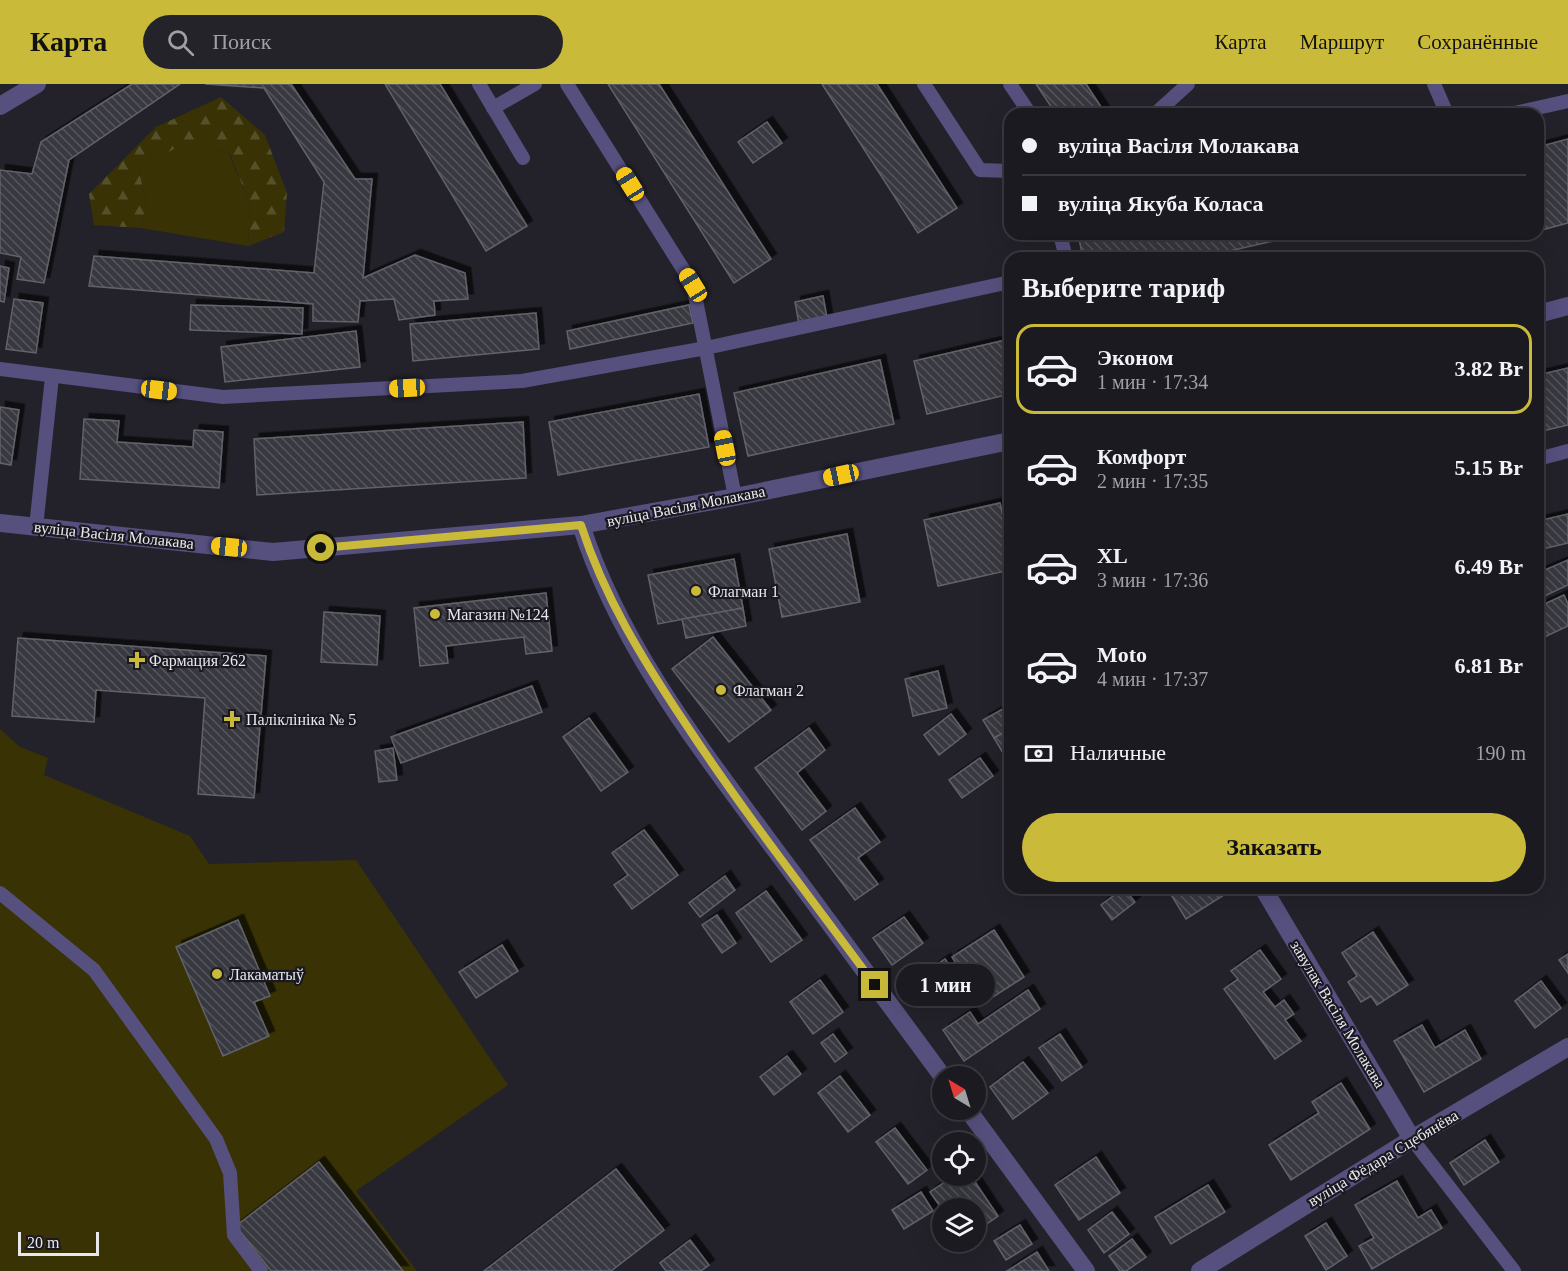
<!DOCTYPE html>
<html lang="ru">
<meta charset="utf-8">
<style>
body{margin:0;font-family:Georgia,serif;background:#232329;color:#f1f3f6;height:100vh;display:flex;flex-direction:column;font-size:22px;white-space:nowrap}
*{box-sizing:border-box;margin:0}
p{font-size:20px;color:#9fa1a5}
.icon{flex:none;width:33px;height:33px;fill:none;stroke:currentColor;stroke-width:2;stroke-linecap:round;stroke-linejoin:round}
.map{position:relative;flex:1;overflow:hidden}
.panel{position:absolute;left:1004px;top:168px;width:540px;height:642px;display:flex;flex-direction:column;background:#1a1a20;border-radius:18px;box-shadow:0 6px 24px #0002,0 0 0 2px #38383e}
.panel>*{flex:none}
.top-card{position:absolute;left:1004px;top:24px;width:540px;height:132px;border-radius:18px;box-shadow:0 6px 24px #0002,0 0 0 2px #38383e;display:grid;align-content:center;height:132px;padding:0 18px;background:#1a1a20}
.needle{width:39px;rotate:322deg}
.controls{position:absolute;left:932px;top:982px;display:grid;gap:12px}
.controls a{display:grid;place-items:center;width:54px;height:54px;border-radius:50%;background:#1a1a20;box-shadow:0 6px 24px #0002,0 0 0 2px #38383e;font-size:30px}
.scale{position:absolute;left:18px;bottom:15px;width:81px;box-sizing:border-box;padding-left:6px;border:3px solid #e7e7ec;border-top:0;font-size:16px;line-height:21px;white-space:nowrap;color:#e7e7ec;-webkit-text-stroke:4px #1a1921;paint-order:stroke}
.end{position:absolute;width:27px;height:27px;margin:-14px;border:8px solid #caba3a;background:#111;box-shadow:0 0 0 3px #111}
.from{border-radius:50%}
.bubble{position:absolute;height:42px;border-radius:21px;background:#1a1a20;box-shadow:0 6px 24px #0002,0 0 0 2px #38383e;font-size:20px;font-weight:600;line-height:42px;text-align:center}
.car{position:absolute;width:18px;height:36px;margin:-18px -9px;border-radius:8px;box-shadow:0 0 4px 2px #0007;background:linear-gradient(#f5c518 24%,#345 0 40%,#f5c518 0 76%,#345 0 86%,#f5c518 0)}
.top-card b{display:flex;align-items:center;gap:21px;height:57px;font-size:22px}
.top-card b+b{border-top:2px solid #38383e}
.top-card i{width:15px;height:15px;background:#f1f3f6}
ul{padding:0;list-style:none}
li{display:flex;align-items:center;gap:18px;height:90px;margin:0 12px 9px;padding:0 6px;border:3px solid transparent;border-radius:18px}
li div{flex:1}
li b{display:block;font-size:22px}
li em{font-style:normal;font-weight:600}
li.active{border-color:#caba3a}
li>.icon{width:54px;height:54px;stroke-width:1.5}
h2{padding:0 18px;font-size:27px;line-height:72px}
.pay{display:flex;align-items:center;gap:15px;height:66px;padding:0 18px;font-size:22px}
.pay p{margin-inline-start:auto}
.cta{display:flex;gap:12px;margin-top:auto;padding:12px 18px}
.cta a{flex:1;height:69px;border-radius:36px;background:#caba3a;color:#111;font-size:24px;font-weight:600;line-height:69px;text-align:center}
header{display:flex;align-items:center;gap:36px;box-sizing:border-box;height:84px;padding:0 30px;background:#caba3a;color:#111}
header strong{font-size:28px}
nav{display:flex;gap:33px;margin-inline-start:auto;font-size:21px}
.search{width:420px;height:54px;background:#232329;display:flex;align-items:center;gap:15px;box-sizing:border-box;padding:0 21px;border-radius:33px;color:#9fa1a5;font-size:22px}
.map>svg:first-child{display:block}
.grass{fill:#383205}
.forest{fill:url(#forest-firs)}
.building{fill:url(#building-back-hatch);stroke:#62626b;stroke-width:1.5;filter:url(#shadow)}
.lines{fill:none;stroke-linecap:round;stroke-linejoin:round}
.service{stroke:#56507e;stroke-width:14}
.minor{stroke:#56507e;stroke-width:18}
.tertiary{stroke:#56507e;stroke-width:18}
.route{stroke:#caba3a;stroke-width:8}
.poi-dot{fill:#caba3a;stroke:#1a1921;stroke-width:2}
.labels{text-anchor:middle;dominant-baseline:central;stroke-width:4.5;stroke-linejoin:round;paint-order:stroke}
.street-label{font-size:16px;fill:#e7e7ec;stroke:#1a1921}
.poi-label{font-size:16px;fill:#e7e7ec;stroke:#1a1921;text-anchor:start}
</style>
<header>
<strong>Карта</strong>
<div class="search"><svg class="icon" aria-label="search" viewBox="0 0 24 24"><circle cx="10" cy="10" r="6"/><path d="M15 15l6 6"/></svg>Поиск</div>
<nav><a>Карта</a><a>Маршрут</a><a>Сохранённые</a></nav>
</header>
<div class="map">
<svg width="1568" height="1187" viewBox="0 0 1568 1187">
<defs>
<pattern id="forest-firs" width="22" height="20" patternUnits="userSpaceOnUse" patternTransform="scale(1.5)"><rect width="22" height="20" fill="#383205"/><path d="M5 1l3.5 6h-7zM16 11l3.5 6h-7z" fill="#55502a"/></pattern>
<pattern id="building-back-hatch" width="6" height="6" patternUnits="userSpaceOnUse" patternTransform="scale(1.5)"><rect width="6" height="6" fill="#383740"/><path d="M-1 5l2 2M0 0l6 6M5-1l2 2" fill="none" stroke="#55545c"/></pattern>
<filter id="shadow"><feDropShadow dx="5.5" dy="-5.5" stdDeviation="0" flood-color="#0009"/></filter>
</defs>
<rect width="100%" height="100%" fill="#23222b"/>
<!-- grass -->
<g class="grass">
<path d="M189,55l40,15 21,51 -2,41 -107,-18 5,-25 -7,-33z"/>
<path d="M0,645l20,18 28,11 -4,17 146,61 19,28 147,-4 152,225 -152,106 61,80h-417z"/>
</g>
<!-- forest -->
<path class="forest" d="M221,13l44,38 22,58 -3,39 -36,14 2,-41 -20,-51 -41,-14 -50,30 7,33 -5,25 -47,-3 -5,-31 67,-67z"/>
<!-- building -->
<g class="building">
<path d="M132,0h48l-111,76 -25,123 -27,-4 4,-22 -21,-4v-83l32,4 9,-32z"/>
<path d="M205,0h86l64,95h17l-9,99 52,-23 50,18 3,26 -34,2 1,14 -36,5 -5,-21 -34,2 -2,21 -45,-1v-17l-224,-18 5,-30 220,17 10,-91 -60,-94z"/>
<path d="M385,0h55l87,142 -41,25z"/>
<path d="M608,0h51l112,175 -37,24z"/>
<path d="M822,0h55l80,124 -39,25z"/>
<path d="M1036,0h50l19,29 -49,1z"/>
<path d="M767,38l15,21 -29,20 -15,-21z"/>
<path d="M1568,55v84l-30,8v-84z"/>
<path d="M1078,150h226l-105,24h-116z"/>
<path d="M1495,150h29l-27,7z"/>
<path d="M0,182l9,2 -5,34 -4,-1z"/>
<path d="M823,212l4,22 -28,6 -4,-22z"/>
<path d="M14,215l29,4 -7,50 -30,-4z"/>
<path d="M191,221l112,3 -1,26 -112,-4z"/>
<path d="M689,221l4,18 -123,26 -3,-18z"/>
<path d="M536,229l3,36 -126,12 -3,-37z"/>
<path d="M356,247l4,36 -135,15 -4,-35z"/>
<path d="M1010,255v55l-83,20 -13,-53z"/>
<path d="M880,276l14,64 -146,32 -14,-63z"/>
<path d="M1568,284v57l-30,7v-57z"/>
<path d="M699,310l10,53 -151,28 -9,-53z"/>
<path d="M0,323l19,3 -8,55 -11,-2z"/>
<path d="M84,335l35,2 -2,21 76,5 1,-17 29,2 -4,56 -139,-9z"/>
<path d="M523,338l3,56 -269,17 -3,-56z"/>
<path d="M1000,419l10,45v22l-72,16 -14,-66z"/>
<path d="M1568,430v29l-30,7v-29z"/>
<path d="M847,450l13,68 -78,15 -13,-68z"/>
<path d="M734,475l9,49 -85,16 -10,-49z"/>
<path d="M1568,476v25l-30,14v-26z"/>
<path d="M546,509l6,58 -26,3 -2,-17 -78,9 2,17 -28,3 -6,-58z"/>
<path d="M1564,511l4,9v22l-30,14v-33z"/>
<path d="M743,524l3,18 -60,12 -4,-19z"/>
<path d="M324,528l56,4 -3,49 -56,-3z"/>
<path d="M713,553l58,73 -42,32 -57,-73z"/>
<path d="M18,554l248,18 -12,142 -56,-4 7,-96 -109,-8 -2,32 -82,-6z"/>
<path d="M938,587l9,37 -34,8 -8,-37z"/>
<path d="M532,602l10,26 -141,51 -10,-26z"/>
<path d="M1010,621v24l-16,9 -11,-18z"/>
<path d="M951,630l15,20 -27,21 -15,-20z"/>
<path d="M589,634l39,54 -27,19 -38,-54z"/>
<path d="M809,644l16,22 -28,23 29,38 -24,19 -47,-62z"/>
<path d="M1010,645v33l-1,1 -15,-25z"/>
<path d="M393,664l4,32 -18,2 -4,-31z"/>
<path d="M980,674l13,18 -31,22 -13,-18z"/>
<path d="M855,724l25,34 -22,16 20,26 -23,16 -45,-60z"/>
<path d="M644,746l34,45 -46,34 -18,-24 14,-10 -16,-22z"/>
<path d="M725,792l10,14 -35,27 -11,-14z"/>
<path d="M1124,804l11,14 -23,18 -11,-15z"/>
<path d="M1148,804h13l-9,6z"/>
<path d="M1178,804h45l4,5 -41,26 -16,-26z"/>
<path d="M766,807l36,49 -31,22 -35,-49z"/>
<path d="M717,831l19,28 -14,10 -20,-28z"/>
<path d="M904,833l19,26 -31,22 -19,-27z"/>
<path d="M238,836l32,76 -16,6 15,34 -46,20 -47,-109z"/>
<path d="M994,846l30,47 -42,27 -30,-47z"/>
<path d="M1373,848l35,53 -31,20 -6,-9 -10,6 -13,-20 9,-6 -15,-23z"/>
<path d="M502,861l16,26 -42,27 -17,-26z"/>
<path d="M1260,866l21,29 -18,13 12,15 9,-7 10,14 -9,6 16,21 -26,18 -51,-70 14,-10 -7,-8z"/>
<path d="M1568,870v19l-9,-13z"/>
<path d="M945,875l15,22 -31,21 -14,-22z"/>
<path d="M820,896l23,32 -30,22 -23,-32z"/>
<path d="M1541,897l20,27 -26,20 -20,-27z"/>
<path d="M1028,906l12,19 -76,52 -21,-31 27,-18 8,12z"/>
<path d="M1422,941l13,23 30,-18 16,29 -57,33 -30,-51z"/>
<path d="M833,950l14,19 -12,9 -14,-19z"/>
<path d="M1060,950l22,33 -20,14 -23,-33z"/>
<path d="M787,972l14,18 -27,21 -14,-18z"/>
<path d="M1023,978l25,31 -35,26 -23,-32z"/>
<path d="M840,992l30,39 -22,17 -30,-39z"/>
<path d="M1341,999l29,46 -79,51 -22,-35 50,-32 -7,-11z"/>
<path d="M895,1044l32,42 -19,14 -32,-42z"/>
<path d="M1485,1056l14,22 -35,23 -14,-22z"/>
<path d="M1096,1073l24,36 -41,27 -24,-35z"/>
<path d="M319,1078l84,109h-132l-35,-45z"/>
<path d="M616,1085l48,61 -53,41h-127z"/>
<path d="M954,1092h17l27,40 -23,16v-23h-33l-12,-17z"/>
<path d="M1397,1097l21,37 13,-8 11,18 -70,41 -13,-23 15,-8 -19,-33z"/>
<path d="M1208,1101l17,27 -54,32 -16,-27z"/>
<path d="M921,1108l12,19 -29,18 -12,-19z"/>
<path d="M1112,1128l17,22 -25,19 -16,-23z"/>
<path d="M1326,1139l21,33 -21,14 -21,-34z"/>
<path d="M1020,1141l12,19 -26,16 -12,-19z"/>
<path d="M1132,1155l14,18 -20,14h-6l-11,-15z"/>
<path d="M690,1156l19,25 -8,6h-35l-6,-8z"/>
<path d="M1037,1168l12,19h-42z"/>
</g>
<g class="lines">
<!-- service -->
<g class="service">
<path d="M479,0l44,74"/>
<path d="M567,0l126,201 42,212"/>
<path d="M924,0l56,86 30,1"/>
<path d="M1010,0l20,30"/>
<path d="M1434,0l13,30"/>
<path d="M493,24l42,-24"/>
<path d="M1155,30l33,-30"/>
<path d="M1510,30l58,-13"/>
<path d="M1060,150l6,24"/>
<path d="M0,285l223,28 299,-16 184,-33 304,-66"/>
<path d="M1538,375l30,-8"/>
<path d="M36,443l16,-150"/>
<path d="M0,809l94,77 122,169 14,34 4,62 27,36"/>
<path d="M1412,1055l102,132"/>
</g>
<!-- minor -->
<g class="minor">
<path d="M0,22l37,-22"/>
<path d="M581,441c37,116 113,215 184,311 60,80 119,161 178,241"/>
<path d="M1263,804l149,251"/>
<path d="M968,1026l118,161"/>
<path d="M1200,1187l212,-132 156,-92"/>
</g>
<!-- tertiary -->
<g class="tertiary">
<path d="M1538,230l30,-8"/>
<path d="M0,439l273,29 308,-27 154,-28 275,-56"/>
</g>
</g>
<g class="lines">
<!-- route -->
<path class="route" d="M321,464l260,-23c23,72 62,135 104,198 59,90 126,175 190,262"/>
</g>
<!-- markers -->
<g class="poi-dot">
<circle cx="696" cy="507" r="6"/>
<circle cx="435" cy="530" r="6"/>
<path d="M134 567h6v6h6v6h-6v6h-6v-6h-6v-6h6z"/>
<circle cx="721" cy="606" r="6"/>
<path d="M229 626h6v6h6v6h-6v6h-6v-6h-6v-6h6z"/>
<circle cx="217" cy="890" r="6"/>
</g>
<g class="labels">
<!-- street labels -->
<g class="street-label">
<text transform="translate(686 422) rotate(-11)">вуліца Васіля Молакава</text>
<text transform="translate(114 451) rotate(6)">вуліца Васіля Молакава</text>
<text transform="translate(1338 930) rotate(59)">завулак Васіля Молакава</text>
<text transform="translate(1383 1074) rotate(-31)">вуліца Фёдара Сцебянёва</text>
</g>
<!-- poi labels -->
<g class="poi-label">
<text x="708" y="507">Флагман 1</text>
<text x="447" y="530">Магазин №124</text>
<text x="149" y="576">Фармация 262</text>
<text x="733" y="606">Флагман 2</text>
<text x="246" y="635">Паліклініка № 5</text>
<text x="229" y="890">Лакаматыў</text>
</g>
</g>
</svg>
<div class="controls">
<a><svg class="needle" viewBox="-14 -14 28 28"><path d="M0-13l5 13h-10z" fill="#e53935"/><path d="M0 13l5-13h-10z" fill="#9fa1a5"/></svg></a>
<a><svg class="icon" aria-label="locate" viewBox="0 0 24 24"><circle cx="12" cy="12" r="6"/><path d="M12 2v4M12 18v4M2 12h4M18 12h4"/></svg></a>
<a><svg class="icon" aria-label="layers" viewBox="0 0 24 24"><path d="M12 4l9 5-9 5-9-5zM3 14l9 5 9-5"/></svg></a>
</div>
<div class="scale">20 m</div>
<i class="end from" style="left:321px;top:464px"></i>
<i class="end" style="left:875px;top:901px"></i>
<div class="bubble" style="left:896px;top:880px;width:99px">1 мин</div>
<i class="car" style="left:630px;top:100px;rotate:328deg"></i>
<i class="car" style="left:693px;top:201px;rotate:328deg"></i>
<i class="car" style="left:407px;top:304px;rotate:267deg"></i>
<i class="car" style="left:159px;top:306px;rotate:97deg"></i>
<i class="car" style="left:725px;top:364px;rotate:349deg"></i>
<i class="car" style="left:841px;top:391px;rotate:258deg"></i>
<i class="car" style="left:229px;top:463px;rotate:276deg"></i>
<div class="top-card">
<b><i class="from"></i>вуліца Васіля Молакава</b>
<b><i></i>вуліца Якуба Коласа</b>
</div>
<section class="panel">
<h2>Выберите тариф</h2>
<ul>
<li class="active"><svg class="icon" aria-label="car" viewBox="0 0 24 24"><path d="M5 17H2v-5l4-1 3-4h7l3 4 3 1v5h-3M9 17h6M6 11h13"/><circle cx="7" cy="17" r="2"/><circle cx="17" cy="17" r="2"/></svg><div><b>Эконом</b><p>1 мин · 17:34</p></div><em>3.82 Br</em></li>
<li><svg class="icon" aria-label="car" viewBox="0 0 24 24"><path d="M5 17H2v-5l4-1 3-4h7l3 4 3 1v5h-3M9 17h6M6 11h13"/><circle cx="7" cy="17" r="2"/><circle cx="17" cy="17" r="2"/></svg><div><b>Комфорт</b><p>2 мин · 17:35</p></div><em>5.15 Br</em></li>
<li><svg class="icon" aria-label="car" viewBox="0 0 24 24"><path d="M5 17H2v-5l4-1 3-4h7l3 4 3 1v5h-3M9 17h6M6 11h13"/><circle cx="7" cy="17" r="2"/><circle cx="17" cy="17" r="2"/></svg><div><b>XL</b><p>3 мин · 17:36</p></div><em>6.49 Br</em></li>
<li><svg class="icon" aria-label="car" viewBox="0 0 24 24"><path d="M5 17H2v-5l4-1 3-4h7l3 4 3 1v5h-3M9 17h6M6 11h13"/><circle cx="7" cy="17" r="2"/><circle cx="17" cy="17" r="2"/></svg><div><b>Moto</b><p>4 мин · 17:37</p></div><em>6.81 Br</em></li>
</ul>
<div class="pay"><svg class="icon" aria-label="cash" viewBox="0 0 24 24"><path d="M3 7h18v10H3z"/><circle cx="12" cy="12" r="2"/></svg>Наличные<p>190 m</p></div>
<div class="cta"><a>Заказать</a></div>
</section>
</div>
